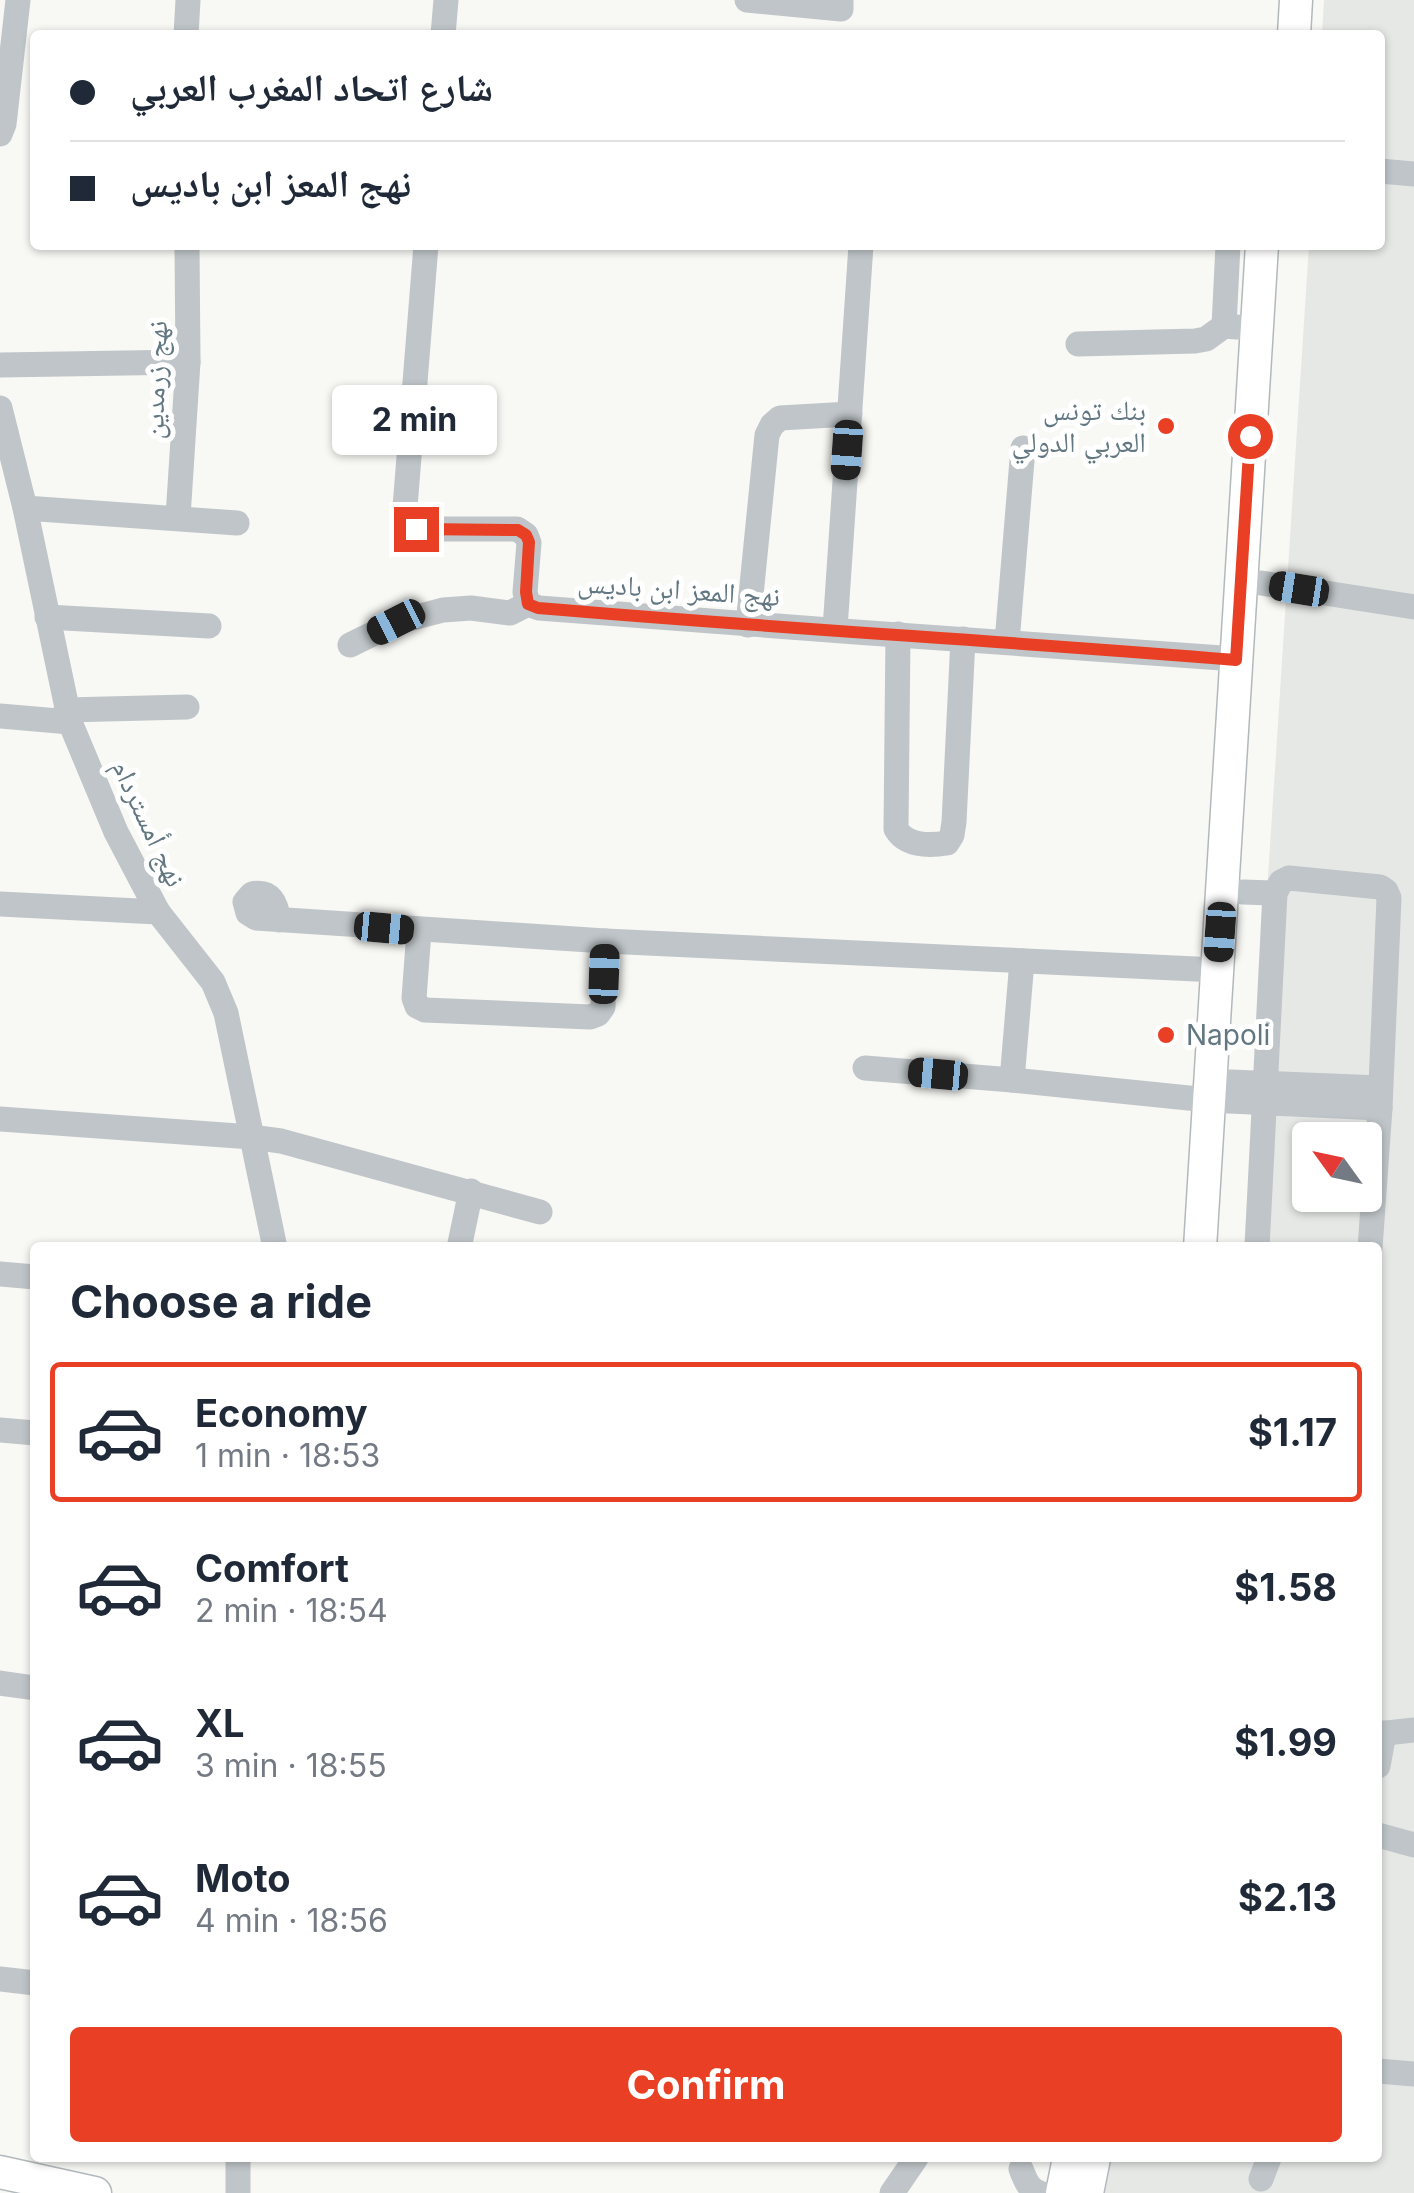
<!DOCTYPE html>
<meta charset="utf-8">
<style>
body{margin:0;font-family:Inter,"Noto Naskh Arabic",sans-serif;background:#f6f6f7;color:#1f2937;height:100vh;display:flex;flex-direction:column;font-size:38px;white-space:nowrap}
*{box-sizing:border-box;margin:0}
p{font-size:32px;color:#747a83}
.icon{flex:none;width:55px;height:55px;fill:none;stroke:currentColor;stroke-width:2;stroke-linecap:round;stroke-linejoin:round}
.map{position:relative;flex:1;overflow:hidden}
.side{position:absolute;left:30px;top:1242px;width:1352px;height:920px;display:flex;flex-direction:column;background:#fff;border-radius:10px;box-shadow:0 2px 8px #0004}
.side>*{flex:none}
.top-card{position:absolute;left:30px;top:30px;width:1355px;height:220px;border-radius:10px;box-shadow:0 2px 8px #0004;display:grid;align-content:center;height:220px;padding:0 40px;background:#fff}
.needle{width:65px;rotate:303deg}
.tools{position:absolute;left:1292px;top:1122px;display:grid;gap:20px}
.tools a{display:grid;place-items:center;width:90px;height:90px;border-radius:10px;background:#fff;box-shadow:0 2px 8px #0004;font-size:50px}
.end{position:absolute;width:45px;height:45px;margin:-22px;border:12px solid #e93f24;background:#fff;box-shadow:0 0 0 5px #fff}
.from{border-radius:50%}
.bubble{position:absolute;height:70px;border-radius:10px;background:#fff;box-shadow:0 2px 8px #0004;font-size:32px;font-weight:700;line-height:70px;text-align:center}
.car{position:absolute;width:30px;height:60px;margin:-30px -15px;border-radius:12px;box-shadow:0 0 8px 2px #0007;background:linear-gradient(#222 24%,#8ab4d8 0 40%,#222 0 76%,#8ab4d8 0 86%,#222 0)}
.top-card b{display:flex;align-items:center;gap:35px;height:95px;font-size:38px}
.top-card b+b{border-top:2px solid #e0e1e3}
.top-card i{width:25px;height:25px;background:#1f2937}
ul{padding:0;list-style:none}
li{display:flex;align-items:center;gap:30px;height:140px;margin:0 20px 15px;padding:0 20px;border:5px solid transparent;border-radius:10px}
li div{flex:1}
li b{display:block;font-size:38px}
li em{font-style:normal;font-weight:700}
li.selected{border-color:#e93f24}
li>.icon{width:90px;height:90px;stroke-width:1.5}
h2{padding:0 40px;font-size:45px;line-height:120px}
.primary-button{display:flex;gap:20px;margin-top:auto;padding:20px 40px}
.primary-button a{flex:1;height:115px;border-radius:10px;background:#e93f24;color:#fff;font-size:40px;font-weight:700;line-height:115px;text-align:center}
.map>svg:first-child{display:block}
.built{fill:#e6e8e6;fill-rule:evenodd}
.lines{fill:none;stroke-linecap:round;stroke-linejoin:round}
.major-casing{stroke:#b2b9bc;stroke-width:35}
.minor{stroke:#bfc5c8;stroke-width:25}
.major{stroke:#fff;stroke-width:32}
.route{stroke:#e93f24;stroke-width:12}
.poi-dot{fill:#e93f24;stroke:#fff;stroke-width:4}
.labels{text-anchor:middle;dominant-baseline:central;stroke-width:10;stroke-linejoin:round;paint-order:stroke}
.street-label{font-size:28px;fill:#627781;stroke:#fff}
.poi-label{font-size:28px;fill:#627781;stroke:#fff;text-anchor:end}
</style>
<div class="map">
<svg width="1414" height="2193" viewBox="0 0 1414 2193">
<rect width="100%" height="100%" fill="#f8f8f5"/>
<!-- built -->
<path class="built" d="M1324,0h90v2193h-315l7,-35h272v-910l-134,-1 65,-1002h71v-210h-58zM1310,1140h55v55h-55z"/>
<g class="lines">
<!-- major casing -->
<g class="major-casing">
<g id="major">
<path d="M1294,35l2,-35"/>
<path d="M1200,1248l62,-1003"/>
<path d="M0,2172l95,21"/>
<path d="M1062,2193l7,-35"/>
<path d="M1087,2193l7,-35"/>
</g>
</g>
<!-- minor -->
<g class="minor">
<path d="M747,0l94,9v-9"/>
<path d="M186,35l2,-35"/>
<path d="M443,35l3,-35"/>
<path d="M0,134l4,-10 14,-124"/>
<path d="M1380,171l34,3"/>
<path d="M426,245l-21,262 1,14 10,8h101l9,6 3,8 -4,49 3,12 11,4c232,19 465,34 697,51"/>
<path d="M1228,245l-4,81 13,1"/>
<path d="M1078,344l117,-3 11,-2 18,-13"/>
<path d="M0,365l188,-3"/>
<path d="M0,408l25,100 45,214 46,110 42,80 55,70 13,31 49,235"/>
<path d="M25,508l212,15"/>
<path d="M178,517l10,-155 -1,-117"/>
<path d="M1261,583l153,24"/>
<path d="M47,617l162,9"/>
<path d="M748,625l19,-190 5,-10 8,-7 70,-4"/>
<path d="M835,629l26,-384"/>
<path d="M898,634l-2,195c10,17 32,17 51,14l5,-8 2,-13 9,-183"/>
<path d="M1007,642l16,-194"/>
<path d="M350,645l47,-23 46,-12 28,-2 39,5 18,-9"/>
<path d="M66,710l121,-3"/>
<path d="M0,716l70,6"/>
<path d="M1243,892l32,1 6,-11 8,-4 91,9 6,4 3,7 -9,210 -10,140"/>
<path d="M0,904l158,8"/>
<path d="M279,920c-3,-17 -8,-30 -27,-26l-7,8 3,11 8,5 349,23 612,29"/>
<path d="M419,931l-5,67 3,8 8,4 165,7 8,-3 5,-7 2,-66"/>
<path d="M865,1068l147,12 196,20 172,8"/>
<path d="M1012,1080l10,-119"/>
<path d="M1231,1082l149,6"/>
<path d="M0,1119l252,18 29,4 259,71"/>
<path d="M459,1248l12,-57"/>
<path d="M1257,1248l18,-355"/>
<path d="M0,1274l35,3"/>
<path d="M0,1430l35,3"/>
<path d="M0,1683l35,5"/>
<path d="M1378,1734l36,-4"/>
<path d="M1378,1766l6,-33"/>
<path d="M1378,1835l36,10"/>
<path d="M0,1979l35,4"/>
<path d="M1378,2071l36,3"/>
<path d="M238,2158v35"/>
<path d="M1021,2169c5,12 7,20 19,24"/>
<path d="M1261,2179l8,-21"/>
<path d="M892,2193l24,-35"/>
</g>
<!-- major -->
<use href="#major" class="major"/>
</g>
<g class="lines">
<!-- route -->
<path class="route" d="M416,529l102,1 8,5 3,7 -3,50 2,12 10,4c233,20 466,33 698,52l14,-224"/>
</g>
<!-- markers -->
<g class="poi-dot">
<circle cx="1166" cy="426" r="10"/>
<circle cx="1166" cy="1035" r="10"/>
</g>
<g class="labels">
<!-- street labels -->
<g class="street-label">
<text transform="translate(155 380) rotate(-88)">نهج زرمدين</text>
<text transform="translate(679 589) rotate(4)">نهج المعز ابن باديس</text>
<text transform="translate(149 823) rotate(65)">نهج أمستردام</text>
</g>
<!-- poi labels -->
<g class="poi-label">
<text x="1146" y="410">بنك تونس<tspan x="1146" dy="32">العربي الدولي</tspan></text>
<text x="1186" y="1035" text-anchor="start">Napoli</text>
</g>
</g>
</svg>
<div class="tools">
<a><svg class="needle" viewBox="-14 -14 28 28"><path d="M0-13l5 13h-10z" fill="#e53935"/><path d="M0 13l5-13h-10z" fill="#747a83"/></svg></a>
</div>
<i class="end from" style="left:1250px;top:436px"></i>
<i class="end" style="left:416px;top:529px"></i>
<div class="bubble" style="left:332px;top:385px;width:165px">2 min</div>
<i class="car" style="left:847px;top:450px;rotate:184deg"></i>
<i class="car" style="left:1299px;top:589px;rotate:279deg"></i>
<i class="car" style="left:396px;top:622px;rotate:243deg"></i>
<i class="car" style="left:384px;top:928px;rotate:95deg"></i>
<i class="car" style="left:1220px;top:932px;rotate:184deg"></i>
<i class="car" style="left:604px;top:974px;rotate:2deg"></i>
<i class="car" style="left:938px;top:1074px;rotate:275deg"></i>
<div class="top-card">
<b><i class="from"></i>شارع اتحاد المغرب العربي</b>
<b><i></i>نهج المعز ابن باديس</b>
</div>
<section class="side">
<h2>Choose a ride</h2>
<ul>
<li class="selected"><svg class="icon" aria-label="car" viewBox="0 0 24 24"><path d="M5 17H2v-5l4-1 3-4h7l3 4 3 1v5h-3M9 17h6M6 11h13"/><circle cx="7" cy="17" r="2"/><circle cx="17" cy="17" r="2"/></svg><div><b>Economy</b><p>1 min · 18:53</p></div><em>$1.17</em></li>
<li><svg class="icon" aria-label="car" viewBox="0 0 24 24"><path d="M5 17H2v-5l4-1 3-4h7l3 4 3 1v5h-3M9 17h6M6 11h13"/><circle cx="7" cy="17" r="2"/><circle cx="17" cy="17" r="2"/></svg><div><b>Comfort</b><p>2 min · 18:54</p></div><em>$1.58</em></li>
<li><svg class="icon" aria-label="car" viewBox="0 0 24 24"><path d="M5 17H2v-5l4-1 3-4h7l3 4 3 1v5h-3M9 17h6M6 11h13"/><circle cx="7" cy="17" r="2"/><circle cx="17" cy="17" r="2"/></svg><div><b>XL</b><p>3 min · 18:55</p></div><em>$1.99</em></li>
<li><svg class="icon" aria-label="car" viewBox="0 0 24 24"><path d="M5 17H2v-5l4-1 3-4h7l3 4 3 1v5h-3M9 17h6M6 11h13"/><circle cx="7" cy="17" r="2"/><circle cx="17" cy="17" r="2"/></svg><div><b>Moto</b><p>4 min · 18:56</p></div><em>$2.13</em></li>
</ul>
<div class="primary-button"><a>Confirm</a></div>
</section>
</div>
